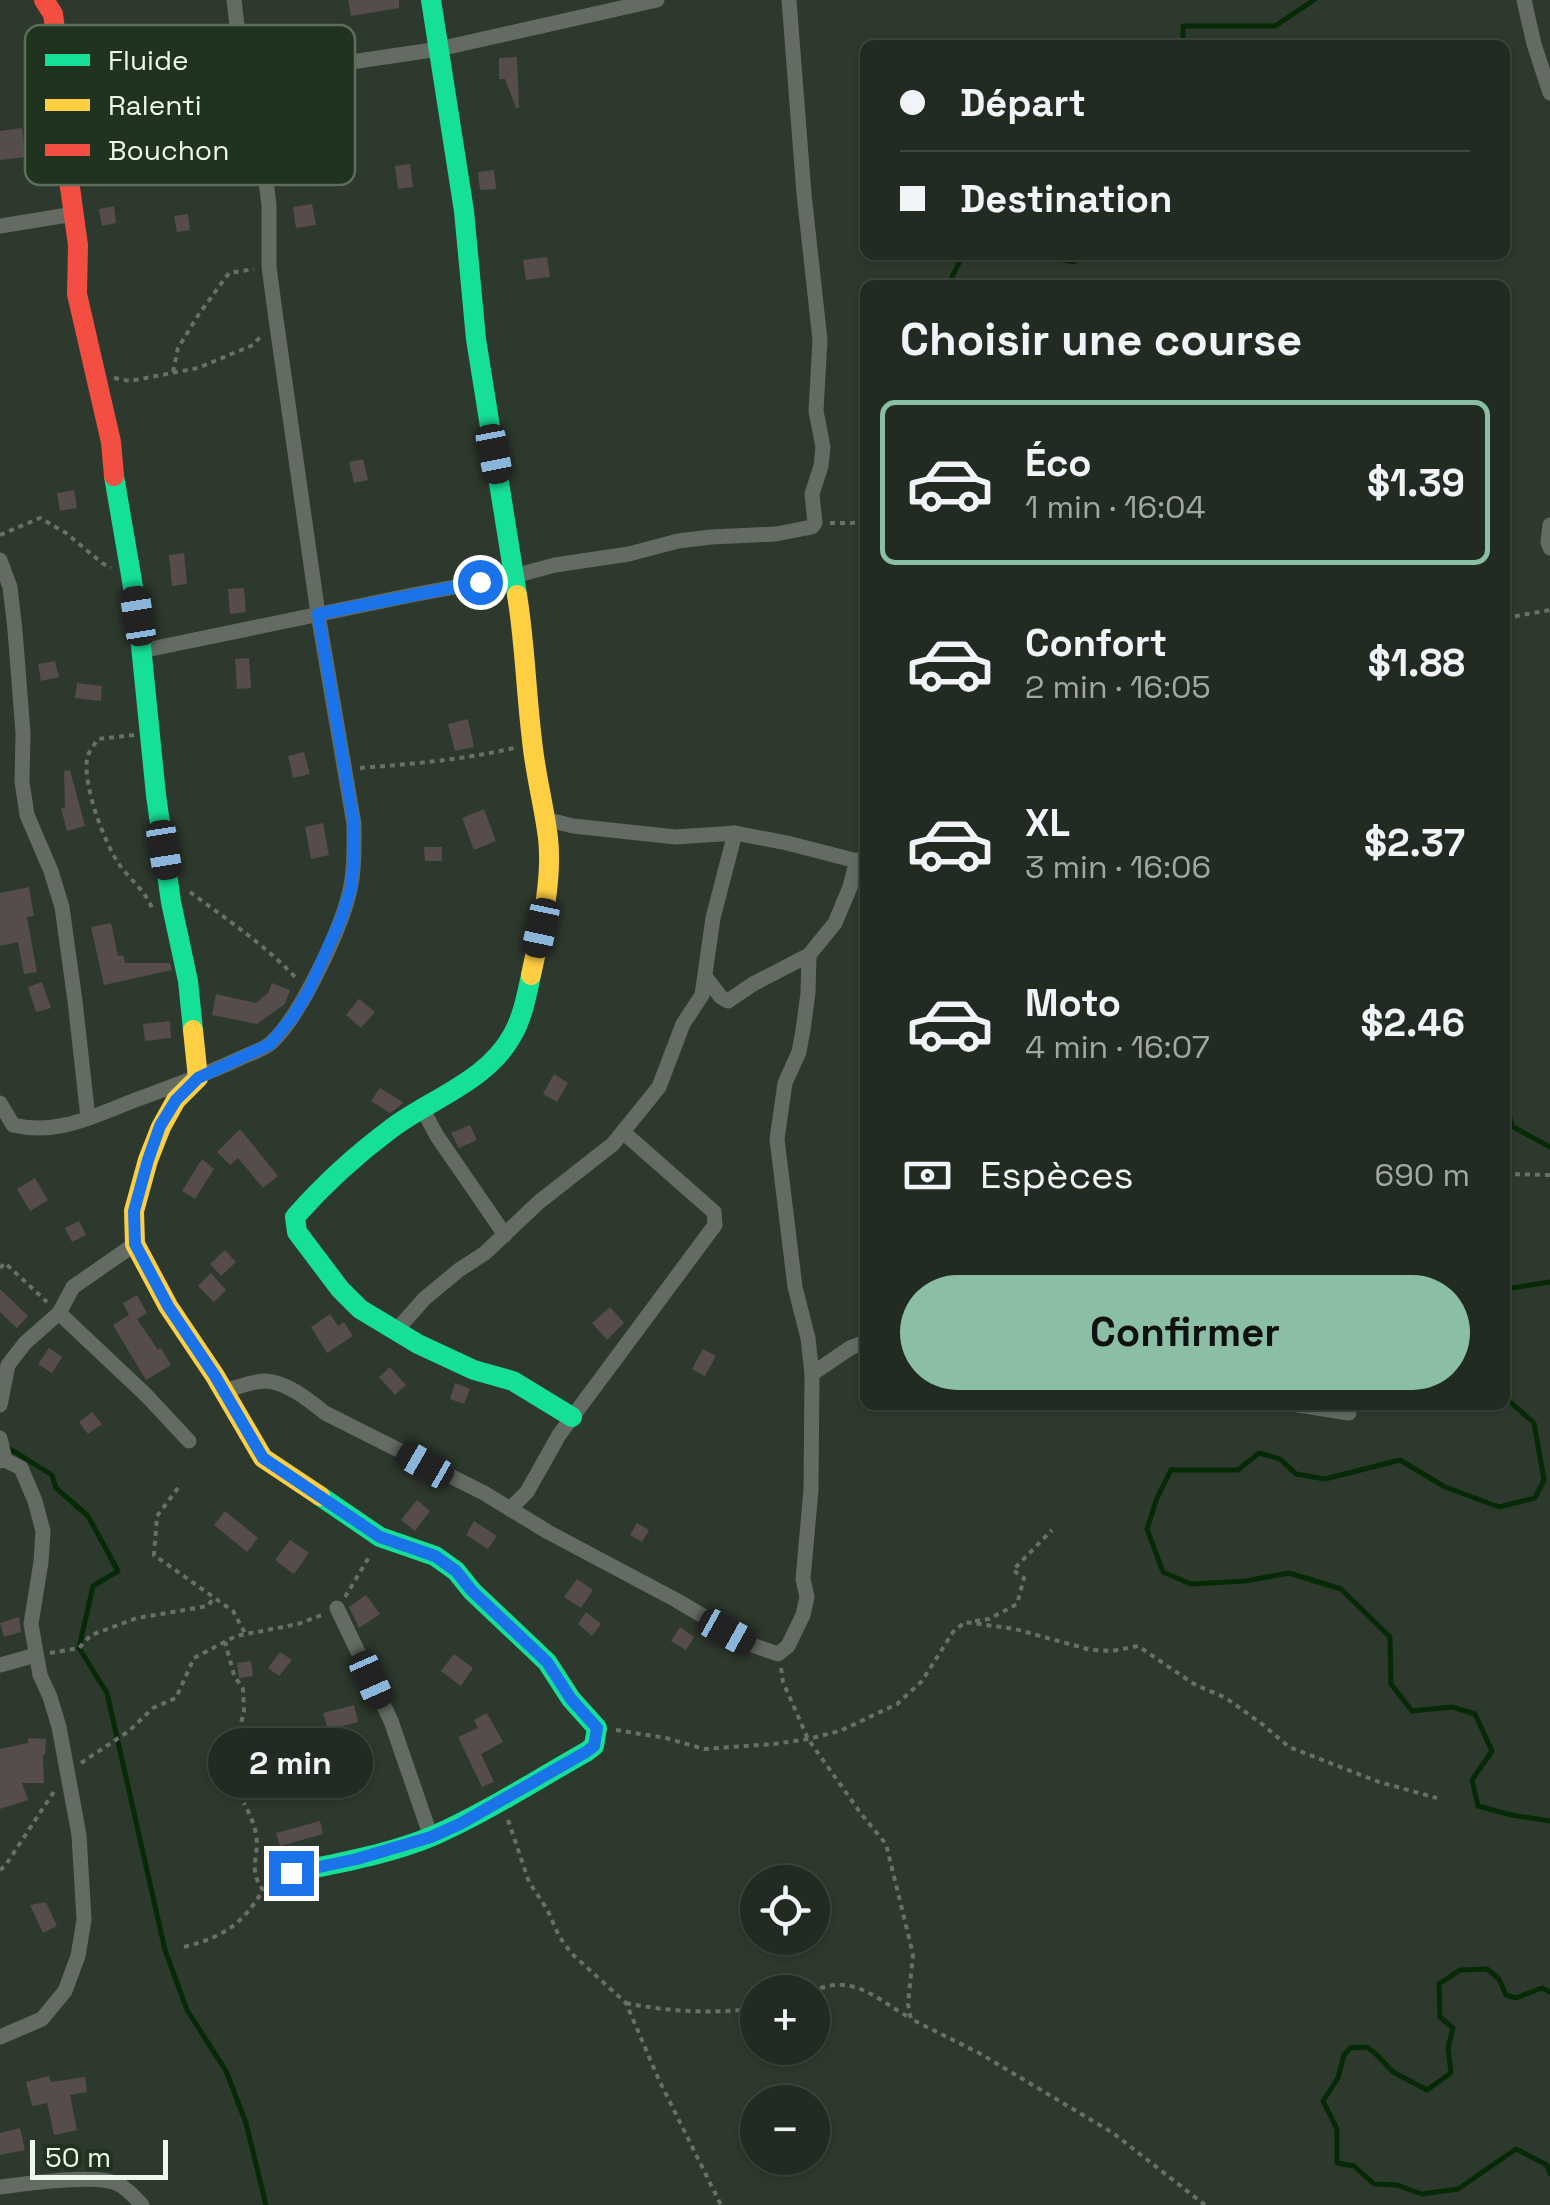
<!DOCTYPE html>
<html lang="fr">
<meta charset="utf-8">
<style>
body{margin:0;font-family:"Space Grotesk",sans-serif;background:#2e372f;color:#f1f3f6;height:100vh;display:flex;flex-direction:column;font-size:38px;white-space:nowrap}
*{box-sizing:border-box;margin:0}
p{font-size:32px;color:#a2a7a5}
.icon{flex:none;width:55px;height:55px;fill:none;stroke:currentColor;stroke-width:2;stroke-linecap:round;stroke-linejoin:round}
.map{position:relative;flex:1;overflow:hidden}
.drawer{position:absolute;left:860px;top:280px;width:650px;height:1130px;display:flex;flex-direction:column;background:#222b22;border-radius:15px;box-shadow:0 2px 8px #0004,0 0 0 2px #3f4740}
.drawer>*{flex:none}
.top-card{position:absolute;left:860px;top:40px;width:650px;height:220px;border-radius:15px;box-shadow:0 2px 8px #0004,0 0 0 2px #3f4740;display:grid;align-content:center;height:220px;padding:0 40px;background:#222b22}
.controls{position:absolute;left:740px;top:1865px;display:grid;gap:20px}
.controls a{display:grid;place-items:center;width:90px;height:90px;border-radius:50%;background:#222b22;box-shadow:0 2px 8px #0004,0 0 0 2px #3f4740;font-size:50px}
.scale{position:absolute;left:30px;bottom:25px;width:138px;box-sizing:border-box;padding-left:10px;border:5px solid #ecf8ea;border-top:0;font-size:28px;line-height:35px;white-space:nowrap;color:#ecf8ea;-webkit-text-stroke:8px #20331e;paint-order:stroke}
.end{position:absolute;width:45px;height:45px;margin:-22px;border:12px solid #1a73e8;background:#fff;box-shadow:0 0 0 5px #fff}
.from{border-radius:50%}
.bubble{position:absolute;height:70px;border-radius:35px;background:#222b22;box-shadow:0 2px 8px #0004,0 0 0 2px #3f4740;font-size:32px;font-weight:700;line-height:70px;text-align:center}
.car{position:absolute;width:30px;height:60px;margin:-30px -15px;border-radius:12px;box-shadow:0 0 8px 2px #0007;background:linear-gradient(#222 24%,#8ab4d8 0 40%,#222 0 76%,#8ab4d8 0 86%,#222 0)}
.top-card b{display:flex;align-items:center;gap:35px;height:95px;font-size:38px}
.top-card b+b{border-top:2px solid #3f4740}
.top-card i{width:25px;height:25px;background:#f1f3f6}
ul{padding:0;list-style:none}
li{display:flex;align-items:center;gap:30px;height:165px;margin:0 20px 15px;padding:0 20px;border:5px solid transparent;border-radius:15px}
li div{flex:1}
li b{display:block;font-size:38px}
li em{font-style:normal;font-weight:700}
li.active{border-color:#8abfa5}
li>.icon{width:90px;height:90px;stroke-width:1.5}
h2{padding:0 40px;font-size:45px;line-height:120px}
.pay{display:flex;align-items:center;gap:25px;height:110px;padding:0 40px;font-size:38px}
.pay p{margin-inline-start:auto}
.primary-button{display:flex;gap:20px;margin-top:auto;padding:20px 40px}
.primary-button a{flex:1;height:115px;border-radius:60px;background:#8abfa5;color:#111;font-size:40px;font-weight:700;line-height:115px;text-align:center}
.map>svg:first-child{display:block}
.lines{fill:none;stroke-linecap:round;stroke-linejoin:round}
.stream{stroke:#052a05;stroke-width:5}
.building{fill:#554c4b}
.path{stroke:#697068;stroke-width:4;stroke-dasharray:5 5;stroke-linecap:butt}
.street{stroke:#636b62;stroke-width:15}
.fast{stroke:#16e098;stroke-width:20}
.slow{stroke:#ffcf43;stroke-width:20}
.jam{stroke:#f24e42;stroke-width:20}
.route{stroke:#1a73e8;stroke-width:12}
.key{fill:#20331e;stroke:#5d6e5b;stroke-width:2.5}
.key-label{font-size:28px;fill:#ecf8ea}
</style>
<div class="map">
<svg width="1550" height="2205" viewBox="0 0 1550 2205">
<rect width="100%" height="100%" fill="#2e392d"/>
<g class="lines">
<!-- stream -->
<g class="stream">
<path d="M1183,45v-19h92l39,-26"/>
<path d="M1044,255l29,7 8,-7"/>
<path d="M948,285l15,-30"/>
<path d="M1505,1103l8,24 37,20"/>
<path d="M1505,1289l45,-7"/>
<path d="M1505,1397l29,26 10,57 -9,18 -36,9 -54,-20 -45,-27 -75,19 -29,-5 -16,-15 -21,-6 -21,17h-67l-14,28 -10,31 16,43 28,12 55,-3 43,-8 52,16 49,48 1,47 21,27 40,-4 23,7 17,37 -20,29 6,26 33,9 39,6"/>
<path d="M7,1447l45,28 4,13 32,28 30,55 -25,15 -14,62 28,45 58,257 22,60 39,61 20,52 20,82"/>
<path d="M1550,1992l-8,-4 -26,10 -10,-3 -7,-16 -12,-10 -27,1 -21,14 1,33 13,11 -5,20 3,25 -24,17 -34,-18 -17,-18 -9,-7 -17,1 -6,7 -6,23 -15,23 14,28v34l17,3 20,18 23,1 25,9 36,-5 58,-40 31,16 3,9"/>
</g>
</g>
<!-- building -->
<g class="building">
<path d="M348,0h51v8l-48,8z"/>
<path d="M517,57l2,51h-3l-11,-29h-6v-21z"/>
<path d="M22,128l3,29 -25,3v-29z"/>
<path d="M410,164l3,23 -15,2 -3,-23z"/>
<path d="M494,170l2,19 -16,1 -2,-18z"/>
<path d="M312,204l4,21 -20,3 -3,-21z"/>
<path d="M114,206l2,17 -14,3 -3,-17z"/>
<path d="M188,214l2,16 -13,2 -3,-16z"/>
<path d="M547,257l3,20 -24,3 -3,-20z"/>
<path d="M363,459l5,21 -14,3 -5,-21z"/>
<path d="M74,490l3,18 -17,3 -3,-18z"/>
<path d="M184,553l3,31 -15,2 -3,-31z"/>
<path d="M244,588l2,24 -16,2 -2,-25z"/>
<path d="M249,658l2,30 -14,1 -2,-30z"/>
<path d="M55,661l4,16 -18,4 -3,-17z"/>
<path d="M77,683l25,3 -1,15 -26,-3z"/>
<path d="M468,719l6,28 -19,4 -7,-27z"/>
<path d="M304,752l6,22 -17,4 -5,-22z"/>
<path d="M70,770l15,56 -18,5 -6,-23 4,-1 -1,-36z"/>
<path d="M484,809l12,32 -22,9 -12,-32z"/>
<path d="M323,823l6,32 -18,4 -6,-32z"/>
<path d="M424,847h18v14h-17z"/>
<path d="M29,887l5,29 -7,1 10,55 -13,2 -6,-32 -18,4v-53z"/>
<path d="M111,923l7,33 5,-1 2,8h45l2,7 -68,15 -13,-58z"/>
<path d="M42,982l9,26 -15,4 -8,-25z"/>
<path d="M272,983l18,7 -5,14 -28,20 -45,-9 4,-21 40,9 12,-10z"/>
<path d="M359,999l16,13 -14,16 -15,-13z"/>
<path d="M170,1021l1,17 -26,3 -2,-17z"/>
<path d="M554,1074l14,9 -11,19 -14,-8z"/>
<path d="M380,1088l23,14 -3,4 -10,7 -19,-12z"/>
<path d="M470,1125l7,15 -18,8 -8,-15z"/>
<path d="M240,1129l38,47 -15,12 -25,-30 -8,7 -13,-13z"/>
<path d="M202,1159l12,10 -19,30 -13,-8z"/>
<path d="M35,1178l13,22 -18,11 -13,-22z"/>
<path d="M79,1221l7,14 -14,7 -7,-14z"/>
<path d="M225,1250l11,12 -15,14 -11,-12z"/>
<path d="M211,1273l15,17 -12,12 -16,-16z"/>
<path d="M0,1289l28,27 -11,12 -17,-16z"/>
<path d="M137,1295l10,18 -10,6 21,31 3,-2 10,17 -25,15 -33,-55 16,-10 -6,-12z"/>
<path d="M610,1307l14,16 -17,17 -15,-17z"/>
<path d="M330,1314l8,12 6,-4 9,14 -26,17 -16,-26z"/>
<path d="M49,1348l13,9 -10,16 -14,-9z"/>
<path d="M703,1349l13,7 -11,20 -13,-7z"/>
<path d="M390,1367l16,18 -11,10 -16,-18z"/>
<path d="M455,1383l15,6 -6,15 -14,-5z"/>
<path d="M92,1412l10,12 -14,10 -9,-12z"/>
<path d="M417,1500l13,11 -15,20 -14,-11z"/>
<path d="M225,1511l33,27 -11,14 -33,-27z"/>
<path d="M474,1521l23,15 -9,13 -22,-14z"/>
<path d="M637,1523l12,7 -7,12 -12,-7z"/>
<path d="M290,1540l19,13 -15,21 -19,-14z"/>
<path d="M577,1579l16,11 -12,18 -17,-11z"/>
<path d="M366,1595l14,19 -21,14 -10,-21z"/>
<path d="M586,1612l15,12 -9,12 -14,-12z"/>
<path d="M19,1617l2,15 -17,5 -4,-14z"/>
<path d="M680,1627l14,10 -8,13 -15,-9z"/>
<path d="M280,1652l12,8 -13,16 -11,-8z"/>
<path d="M454,1654l19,14 -12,18 -20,-15z"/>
<path d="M251,1661l2,15 -14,2 -2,-15z"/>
<path d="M354,1705l4,17 -30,8 -5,-17z"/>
<path d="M487,1713l16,29 -22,12 13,28 -12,5 -24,-50 20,-9 -4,-8z"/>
<path d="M28,1738l18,1 -1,16h-2l1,28h-22l6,17 -28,9v-60l28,-6z"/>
<path d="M320,1821l3,13 -43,12 -4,-13z"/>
<path d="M46,1902l11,24 -14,7 -13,-28z"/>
<path d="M49,2076l2,6 34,-5 2,15 -17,3 7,35 -23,5 -7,-32 -15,3 -6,-24z"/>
<path d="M20,2128l5,22 -25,5v-22z"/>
</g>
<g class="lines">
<!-- path -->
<g class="path">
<path d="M173,372l5,-24 21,-34 30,-41 25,-4"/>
<path d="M114,378l16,3 68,-13 55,-23 10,-11"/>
<path d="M830,523h22l13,-3"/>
<path d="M0,535l40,-17 26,15 36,30 9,5"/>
<path d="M1505,618l45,-8"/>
<path d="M134,735l-36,4c-4,6 -10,13 -11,20 -4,27 17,83 32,105 10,15 26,26 33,44"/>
<path d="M360,768c52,-4 102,-8 154,-20"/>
<path d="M190,892c36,27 74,52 105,85"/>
<path d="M1505,1174l45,1"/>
<path d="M0,1268l5,-5 42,39"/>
<path d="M178,1488l-21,28 -3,39 79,56 13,24"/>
<path d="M345,1597l26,-43"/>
<path d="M975,1621l14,-2 28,-15 7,-26 -11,-8 39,-40"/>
<path d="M50,1653l29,-5 12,-13 46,-17 71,-12 6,-9"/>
<path d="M781,1668l2,14 25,57 54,76 24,29 27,110 -5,50 3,15 68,34 134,80 92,72"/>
<path d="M616,1730l50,8 38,11 70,-5 34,-5 32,-8 57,-27 25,-23 31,-49 12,-10 50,7 76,21 21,1 26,-5 56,38 32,14 36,26 27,23 90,35 58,16"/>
<path d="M81,1763l48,-32 24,-23 23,-10 18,-40 42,-22 62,-12 24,-9"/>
<path d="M214,1785l11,-15 6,-25 6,-8 7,-25 -1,-23 -9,-14 -9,-33"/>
<path d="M508,1820l21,62 18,27 12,27 12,17 55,50 33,77 62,125"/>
<path d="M0,1870l5,-4 50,-76"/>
<path d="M184,1947c39,-10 58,-22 79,-57 -16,-22 -3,-33 -7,-56 -2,-11 -7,-21 -12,-31"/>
<path d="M811,1992c41,-20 64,6 99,26"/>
<path d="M626,2003c43,9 88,11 132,5"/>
</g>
<!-- street -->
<g class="street">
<path d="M1524,0l10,44 16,49"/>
<path d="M63,107l42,-17 70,-13 68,1 196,-29 218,-49"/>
<path d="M0,226l74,-12"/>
<path d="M1550,525l-2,17 2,6"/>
<path d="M0,560l10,27 5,43 8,103 -1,49 5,33 24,56 11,36 13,94 13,117"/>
<path d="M141,651l271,-56 102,-19 41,-11 74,-11 49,-13 33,-4 65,-3 36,-7 3,-4 -3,-29 9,-28 2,-19 -7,-36 4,-71 -16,-146 -15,-194"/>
<path d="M545,819l28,7 103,11 59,-4 52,10 78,20"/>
<path d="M706,978l15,19 7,4 25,-17 56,-29 26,-32 15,-36 7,-27"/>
<path d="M0,1103l13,22c46,11 82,-10 125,-26 36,-13 72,-26 107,-43 9,-4 20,-7 27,-14 29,-27 72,-118 79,-157 4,-20 3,-40 3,-61l-36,-210 -42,-295 -7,-52v-62l-10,-78 -16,-49 -9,-78"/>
<path d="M422,1108l15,28 68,99"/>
<path d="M135,1244l-62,43 -14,26 87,82 43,46"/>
<path d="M395,1332l29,-33 35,-29 26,-17 54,-51 74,-58 46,-57 24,-63 19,-29 11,-77 22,-85"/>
<path d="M812,1374l38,-26 15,-6"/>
<path d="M223,1391c13,-3 29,-10 42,-10 22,1 44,19 60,32l159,80 64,39 128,68 76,45 26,9 10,-8 15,-31 4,-18 -4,-18 8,-89 1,-116 -4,-36 -13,-51 -18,-148 8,-56 14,-31 4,-22 5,-37 1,-38"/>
<path d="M0,1405l8,-40 17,-22 34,-30"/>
<path d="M1298,1405l51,8"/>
<path d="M0,1438l5,22"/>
<path d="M0,1461l5,-1 16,8 14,33 8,30 -2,31 -10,62 9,51 10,22 9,30 20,108 5,85 -6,36 -13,35 -23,28 -42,18"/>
<path d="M510,1509l17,-17 32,-57 156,-210 -1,-13 -91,-80"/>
<path d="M337,1608l54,113 40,116"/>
<path d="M0,1665l36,-10"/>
<path d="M0,2187c25,-3 97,-14 118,-3 9,4 17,14 24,21"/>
</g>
<!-- fast -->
<g class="fast">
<path d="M431,0l33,211 12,128 41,256"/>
<path d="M114,476l24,140 18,179 15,107 17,79 5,49"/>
<path d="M531,975c-4,19 -8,41 -18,59 -25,47 -81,64 -121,94 -35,26 -68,56 -97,89l2,15 43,57 20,20 58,35 56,26 39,11 59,36"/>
<path d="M291,1873c47,-10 100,-19 144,-38 52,-23 101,-55 151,-83l8,-6 3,-18 -26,-29 -24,-37 -75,-71 -16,-20 -21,-15 -55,-19 -60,-41"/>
</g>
<!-- slow -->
<g class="slow">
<path d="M517,595c8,48 9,97 15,145 3,33 12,65 16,98 5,43 -8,95 -17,137"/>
<path d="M193,1030l5,48 -22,22 -15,27 -13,33 -14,51 1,33 33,62 47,70 48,82 57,38"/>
</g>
<!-- jam -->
<path class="jam" d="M44,0l9,14 10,77 2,60 13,94 -1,49 34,148 3,34"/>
</g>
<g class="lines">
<!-- route -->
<path class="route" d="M291,1873l66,-14 74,-22 29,-13 126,-72 8,-6 3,-18 -26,-29 -24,-37 -75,-71 -16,-20 -21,-15 -55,-19 -117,-79 -48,-82 -47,-70 -33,-62 -1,-33 14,-51 12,-34 16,-26 22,-22 72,-34 22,-26 16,-26 33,-73 10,-31 3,-31v-33l-36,-210 162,-32"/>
</g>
<!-- legend -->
<rect x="25" y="25" width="330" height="160" rx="15" class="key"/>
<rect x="45" y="54" width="45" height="12" fill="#16e098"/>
<rect x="45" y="99" width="45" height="12" fill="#ffcf43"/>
<rect x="45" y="144" width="45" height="12" fill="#f24e42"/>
<g class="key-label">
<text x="108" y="70">Fluide</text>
<text x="108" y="115">Ralenti</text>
<text x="108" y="160">Bouchon</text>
</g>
</svg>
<div class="controls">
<a><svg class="icon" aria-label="locate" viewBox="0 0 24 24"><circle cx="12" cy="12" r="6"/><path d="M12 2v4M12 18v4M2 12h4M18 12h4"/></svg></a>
<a>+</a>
<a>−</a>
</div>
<div class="scale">50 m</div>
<i class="end from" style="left:480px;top:582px"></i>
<i class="end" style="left:291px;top:1873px"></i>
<div class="bubble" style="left:208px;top:1728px;width:165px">2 min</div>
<i class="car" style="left:494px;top:454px;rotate:169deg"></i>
<i class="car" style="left:138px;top:616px;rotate:351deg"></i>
<i class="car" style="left:164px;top:850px;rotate:171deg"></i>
<i class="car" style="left:541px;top:928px;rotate:192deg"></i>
<i class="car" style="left:425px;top:1465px;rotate:300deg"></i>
<i class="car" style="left:727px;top:1632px;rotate:119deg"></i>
<i class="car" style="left:371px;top:1680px;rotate:156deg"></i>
<div class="top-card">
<b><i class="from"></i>Départ</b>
<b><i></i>Destination</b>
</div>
<section class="drawer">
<h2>Choisir une course</h2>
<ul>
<li class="active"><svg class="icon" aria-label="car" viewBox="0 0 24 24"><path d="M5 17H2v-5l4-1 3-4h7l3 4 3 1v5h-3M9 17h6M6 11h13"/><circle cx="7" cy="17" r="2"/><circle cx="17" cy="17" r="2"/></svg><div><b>Éco</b><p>1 min · 16:04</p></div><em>$1.39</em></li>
<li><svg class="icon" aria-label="car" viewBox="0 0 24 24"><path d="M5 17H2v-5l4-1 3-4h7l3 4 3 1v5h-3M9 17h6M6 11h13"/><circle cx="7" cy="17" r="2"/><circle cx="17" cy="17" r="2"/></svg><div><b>Confort</b><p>2 min · 16:05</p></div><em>$1.88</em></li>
<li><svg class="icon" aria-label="car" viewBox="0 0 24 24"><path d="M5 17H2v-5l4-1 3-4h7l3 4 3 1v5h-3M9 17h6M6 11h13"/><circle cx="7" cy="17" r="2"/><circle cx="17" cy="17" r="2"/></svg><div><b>XL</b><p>3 min · 16:06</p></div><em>$2.37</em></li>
<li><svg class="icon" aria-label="car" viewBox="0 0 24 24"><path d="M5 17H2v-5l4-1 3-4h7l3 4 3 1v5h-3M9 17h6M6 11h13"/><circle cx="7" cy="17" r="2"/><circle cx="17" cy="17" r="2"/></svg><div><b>Moto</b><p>4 min · 16:07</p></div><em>$2.46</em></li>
</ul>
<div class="pay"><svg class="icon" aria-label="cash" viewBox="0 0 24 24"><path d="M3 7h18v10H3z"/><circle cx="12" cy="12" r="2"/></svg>Espèces<p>690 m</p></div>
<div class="primary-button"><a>Confirmer</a></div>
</section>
</div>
